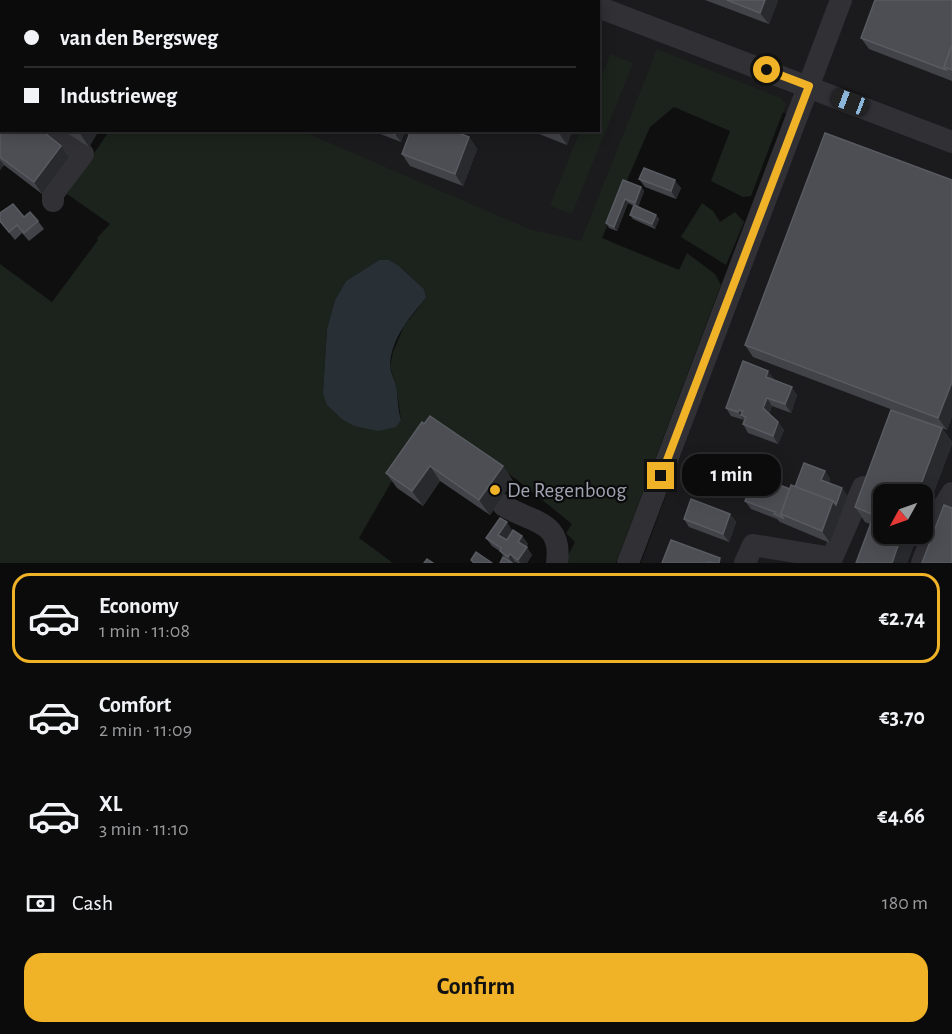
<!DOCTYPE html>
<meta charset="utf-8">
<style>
body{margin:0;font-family:"Alegreya Sans",sans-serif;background:#19191a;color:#f1f3f6;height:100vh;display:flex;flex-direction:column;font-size:22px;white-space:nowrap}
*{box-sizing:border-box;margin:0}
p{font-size:20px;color:#9a9b9d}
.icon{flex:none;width:33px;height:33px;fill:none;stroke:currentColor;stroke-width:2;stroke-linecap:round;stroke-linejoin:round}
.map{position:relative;height:563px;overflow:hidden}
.sheet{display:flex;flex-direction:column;background:#0b0b0c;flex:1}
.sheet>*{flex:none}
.guide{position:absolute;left:0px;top:0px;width:600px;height:132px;box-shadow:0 3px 15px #0003,0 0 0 2px #2b2b2d;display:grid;align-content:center;height:132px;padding:0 24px;background:#0b0b0c}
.needle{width:39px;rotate:230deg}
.tools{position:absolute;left:873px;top:484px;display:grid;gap:12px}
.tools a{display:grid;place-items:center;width:60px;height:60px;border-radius:12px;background:#0b0b0c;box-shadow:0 3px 15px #0003,0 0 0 2px #2b2b2d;font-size:30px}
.end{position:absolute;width:27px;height:27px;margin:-14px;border:8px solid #f0b227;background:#111;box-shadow:0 0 0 3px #111}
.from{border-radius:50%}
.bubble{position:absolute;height:42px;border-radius:18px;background:#0b0b0c;box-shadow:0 3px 15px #0003,0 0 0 2px #2b2b2d;font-size:20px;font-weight:600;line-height:42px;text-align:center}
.car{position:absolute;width:18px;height:36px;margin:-18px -9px;border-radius:8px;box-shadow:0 0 4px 2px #0007;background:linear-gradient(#222 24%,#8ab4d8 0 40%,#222 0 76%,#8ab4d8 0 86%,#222 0)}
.guide b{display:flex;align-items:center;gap:21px;height:57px;font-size:22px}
.guide b+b{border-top:2px solid #2b2b2d}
.guide i{width:15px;height:15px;background:#f1f3f6}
ul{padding:10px 0 0;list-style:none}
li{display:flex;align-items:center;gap:18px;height:90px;margin:0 12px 9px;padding:0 12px;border:3px solid transparent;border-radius:18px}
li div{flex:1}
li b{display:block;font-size:22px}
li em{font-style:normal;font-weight:600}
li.on{border-color:#f0b227}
li>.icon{width:54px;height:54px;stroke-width:1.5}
.pay{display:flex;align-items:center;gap:15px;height:66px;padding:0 24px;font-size:22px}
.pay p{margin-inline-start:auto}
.primary-button{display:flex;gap:12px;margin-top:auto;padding:12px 24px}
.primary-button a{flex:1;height:69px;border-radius:18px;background:#f0b227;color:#111;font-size:24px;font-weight:600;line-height:69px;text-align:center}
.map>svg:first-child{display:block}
.built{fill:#1b1b1d;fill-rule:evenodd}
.green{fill:#1b231c;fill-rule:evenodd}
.water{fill:#282f35}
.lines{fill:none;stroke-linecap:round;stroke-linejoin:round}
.minor{stroke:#303035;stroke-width:22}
.wall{fill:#424348}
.shaded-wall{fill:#292a2d}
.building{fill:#4c4e53;stroke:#595b62;stroke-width:1.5}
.route{stroke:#f0b227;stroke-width:8}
.poi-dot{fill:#f0b227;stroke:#0a0a0b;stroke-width:2}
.labels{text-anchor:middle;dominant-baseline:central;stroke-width:4.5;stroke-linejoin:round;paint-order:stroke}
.poi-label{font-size:21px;fill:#a0a4b1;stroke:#0a0a0b;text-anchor:start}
</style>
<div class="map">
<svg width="952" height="563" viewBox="0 0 952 563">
<rect width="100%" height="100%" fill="#0f0f10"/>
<!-- built -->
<path class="built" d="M4,0h948v563h-311l120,-326 46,-116 -137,-47 -89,195 -322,-138 339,-1v-128zM884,495h38v39h-38z"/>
<!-- green -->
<g class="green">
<path d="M657,49l124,49 5,6 -35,92 -8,1 -32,-16 19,-50 -56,-24 -24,20 -48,111 77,32 8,-17 28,21 6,11 -105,278h-52l11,-21 -9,-9 6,-9 -56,-45 -84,-58 -32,46 -41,71 34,25h-393v-299l52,38 46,-62 -1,-2 13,-14 -43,-30 42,-63h193l227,98 52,12zM379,260h10l10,6 25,23 2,9 -22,28 -11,26 -3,14 7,25 4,29 -37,7 -10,-1 -31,-33 4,-64 8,-29 11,-19z"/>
<path d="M610,54l23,9 -61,151 -22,-8 30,-75 18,-1 1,-46z"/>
<path d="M702,203l11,8 7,11 15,-10 9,10 -18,43 -45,-28z"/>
</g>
<!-- water -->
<path class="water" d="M379,260h10l10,6 25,23 2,9c-16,19 -34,39 -36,66 0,9 6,18 7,28 1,9 1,18 4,28l-5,7 -18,4 -24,-5 -12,-7 -15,-14 -4,-12 4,-64 8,-29 11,-19z"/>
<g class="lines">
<!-- minor -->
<g class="minor">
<path d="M72,0l3,2"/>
<path d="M116,2v-2"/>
<path d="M598,7l354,135"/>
<path d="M0,101l2,1"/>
<path d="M47,130l36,24 -30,40v7"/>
<path d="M503,505c27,18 60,14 54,58"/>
<path d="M628,563l213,-563"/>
<path d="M745,563l8,-18 79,13 31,-71"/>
<path d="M922,563l22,-57 8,-13"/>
</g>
</g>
<!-- wall -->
<g class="wall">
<path d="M341,0h20l-1,2h-15z"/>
<path d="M705,0h73l-9,24z"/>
<path d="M952,0v81l-83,-32 -8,-11z"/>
<path d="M0,2l2,1v91l-2,-1z"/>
<path d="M0,130l2,1 59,15 8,11 -27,37 -38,-29 -4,5z"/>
<path d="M62,130h37l-10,17z"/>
<path d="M370,130h35l-4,12z"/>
<path d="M529,130h43l-5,15z"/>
<path d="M469,137l8,12 -14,37 -53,-20 -8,-12z"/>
<path d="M639,179l42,9 -5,11 -31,-12z"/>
<path d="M623,180l18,7 3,4 -6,16 18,8 3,4 -4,10 -22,-10 -3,-4 4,-9 -6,-3 -11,28 -8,-3 -3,-5z"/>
<path d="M952,180v236l-5,14 -5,-2 10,14v2l-30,79v-28l-4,39 -11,29h-51l14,-39 -5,-2 -10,-15 67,-86 -169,-64 -8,-12z"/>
<path d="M0,213l24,4 14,4 6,8 -15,12 -7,-8 -7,7 -15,-18z"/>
<path d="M768,371l6,8 -1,1 24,15 -6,18 -19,-7 -3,8 9,8 6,8 -6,14 -30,-11 -5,-9 1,-5v1l-13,-4 -5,-8z"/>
<path d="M422,422l81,44 10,15 -23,34 -50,-34 -17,25 -26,-18 -11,-15z"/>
<path d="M825,471l5,8 -1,4 19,13 -18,47 -50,-21 -3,-3 -26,-10 -6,-8 45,-12z"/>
<path d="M730,514l6,8 -7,20 -40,-15 -5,-8z"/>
<path d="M512,530l-6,10 16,-4 6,8 -2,3 6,8 -5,8h-10l-2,-1v1h-15l5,-4 -4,-7 -9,-6 -6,-8z"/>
</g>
<!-- shaded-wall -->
<g class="shaded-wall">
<path d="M311,0h8v2h-9z"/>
<path d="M765,0h13l-9,24 -9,-11z"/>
<path d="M80,130h19l-10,17 -10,-15z"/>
<path d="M396,130h9l-4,12 -6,-8z"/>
<path d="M560,130h12l-5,15 -8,-12z"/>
<path d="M469,137l8,12 -14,37 -8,-12z"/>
<path d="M61,146l8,11 -27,37 -8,-12z"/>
<path d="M0,160l4,5 -4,5z"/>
<path d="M675,180l6,8 -5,11 -5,-8z"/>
<path d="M641,187l3,4 -6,16 -3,-4z"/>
<path d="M625,199l3,4 -11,28 -3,-4z"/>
<path d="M656,215l3,4 -4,10 -3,-5z"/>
<path d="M768,371l6,8 -3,6 -5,-8z"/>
<path d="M952,382v34l-5,14 -9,-12z"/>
<path d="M792,387l5,8 -6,18 -6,-9z"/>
<path d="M767,398l5,8 -4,10 -5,-8z"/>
<path d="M739,410l4,6 -2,-1 3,4v1l-6,-8z"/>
<path d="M778,422l6,8 -6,14 -5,-8z"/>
<path d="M942,428l10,14v2l-30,79v-28h-5z"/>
<path d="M430,466l10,15 -17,25 -11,-15z"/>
<path d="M503,466l10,15 -23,34 -11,-15z"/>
<path d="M825,471l5,8 -3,9 -6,-8z"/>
<path d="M842,488l6,8 -18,47 -8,-12 11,-30z"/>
<path d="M730,514l6,8 -7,20 -6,-8z"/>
<path d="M507,522l5,8 -8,13 -6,-8z"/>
<path d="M902,534h16l-11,29h-15z"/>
<path d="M522,536l6,8 -4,6 -6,-8z"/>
<path d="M527,547l5,8 -5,8h-6l-3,-3z"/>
<path d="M510,554l5,8v1h-2l-5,-6z"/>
</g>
<!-- building -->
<g class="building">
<path d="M255,0h56l-1,2h-55z"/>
<path d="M727,0h38l-5,13z"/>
<path d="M875,0h77v45l-8,22 2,3 -85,-32z"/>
<path d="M0,2l2,1v82l-2,-1z"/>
<path d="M952,45v25l-8,-3z"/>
<path d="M0,130l2,1 39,-1 20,16 -27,36 -34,-25z"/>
<path d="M386,130h10l-1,4z"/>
<path d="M411,130h40l18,7 -14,37 -53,-20z"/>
<path d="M825,133l127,47v202l-14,36 -193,-73z"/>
<path d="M644,168l31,12 -4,11 -32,-12z"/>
<path d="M623,180l18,7 -6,16 -10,-4 -11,28 -8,-4z"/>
<path d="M13,204l11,13 6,-5 8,9 -14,12 -7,-8 -8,7 -9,-11v-8z"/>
<path d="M634,205l22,10 -4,9 -22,-9z"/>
<path d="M743,361l25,10 -2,6 26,10 -7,17 -18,-6 -4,10 15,14 -5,14 -30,-12 3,-7 -5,-2 2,-4 -4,-1 -1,2 -12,-4z"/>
<path d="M891,410l51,18 -25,67h-33v39h18l-10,29h-36l18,-48 -19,-8z"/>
<path d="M430,416l73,50 -24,34 -49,-34 -18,25 -26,-18 36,-51 2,2z"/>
<path d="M804,463l21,8 -4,9 21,8 -6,17 -3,-4 -38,-14z"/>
<path d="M755,476l35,13 -9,25 2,4 -9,-4 1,-2 -30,-11z"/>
<path d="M791,485l42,16 -11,30 -41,-17z"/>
<path d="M691,499l39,15 -7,20 -39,-15z"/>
<path d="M944,505l8,3v55h-30z"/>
<path d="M500,518l7,4 -9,13 9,5 6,-10 9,6 -4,6 9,5 -9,13 -8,-6 -2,3 -8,-6 1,-3 -15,-10z"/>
<path d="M671,540l49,18 -1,5 -11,-1 -1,1h-45z"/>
<path d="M476,552l16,11h-18l-3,-3z"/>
<path d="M503,557l9,6h-12z"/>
<path d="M427,559l6,4h-9z"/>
</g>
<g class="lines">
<!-- route -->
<path class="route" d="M661,476l148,-390 -42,-16"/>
</g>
<!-- markers -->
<circle class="poi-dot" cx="495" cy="490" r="6"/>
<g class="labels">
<!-- poi labels -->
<g class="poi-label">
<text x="507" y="490">De Regenboog</text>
</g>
</g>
</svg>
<div class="tools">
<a><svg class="needle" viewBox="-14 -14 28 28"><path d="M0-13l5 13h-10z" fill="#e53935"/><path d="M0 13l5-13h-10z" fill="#9a9b9d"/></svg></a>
</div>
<i class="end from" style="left:767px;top:70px"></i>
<i class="end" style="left:661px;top:476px"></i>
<div class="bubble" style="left:682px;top:454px;width:99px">1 min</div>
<i class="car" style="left:850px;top:102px;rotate:291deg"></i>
<div class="guide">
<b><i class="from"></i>van den Bergsweg</b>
<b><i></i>Industrieweg</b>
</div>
</div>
<section class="sheet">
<ul>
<li class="on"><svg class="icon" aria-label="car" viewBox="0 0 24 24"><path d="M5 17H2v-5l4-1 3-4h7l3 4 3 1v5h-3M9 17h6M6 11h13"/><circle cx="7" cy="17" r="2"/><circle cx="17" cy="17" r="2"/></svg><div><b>Economy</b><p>1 min · 11:08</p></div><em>€2.74</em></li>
<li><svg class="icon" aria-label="car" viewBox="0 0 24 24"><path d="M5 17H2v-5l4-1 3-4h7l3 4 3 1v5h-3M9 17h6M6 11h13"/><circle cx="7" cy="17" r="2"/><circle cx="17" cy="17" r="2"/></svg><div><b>Comfort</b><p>2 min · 11:09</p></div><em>€3.70</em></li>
<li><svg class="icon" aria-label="car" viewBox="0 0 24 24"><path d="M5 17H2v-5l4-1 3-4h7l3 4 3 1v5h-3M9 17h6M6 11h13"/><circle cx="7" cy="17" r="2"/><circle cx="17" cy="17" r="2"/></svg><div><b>XL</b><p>3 min · 11:10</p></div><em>€4.66</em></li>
</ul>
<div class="pay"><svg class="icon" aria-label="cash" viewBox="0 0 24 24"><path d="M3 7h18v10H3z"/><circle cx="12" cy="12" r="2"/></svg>Cash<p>180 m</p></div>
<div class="primary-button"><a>Confirm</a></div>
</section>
